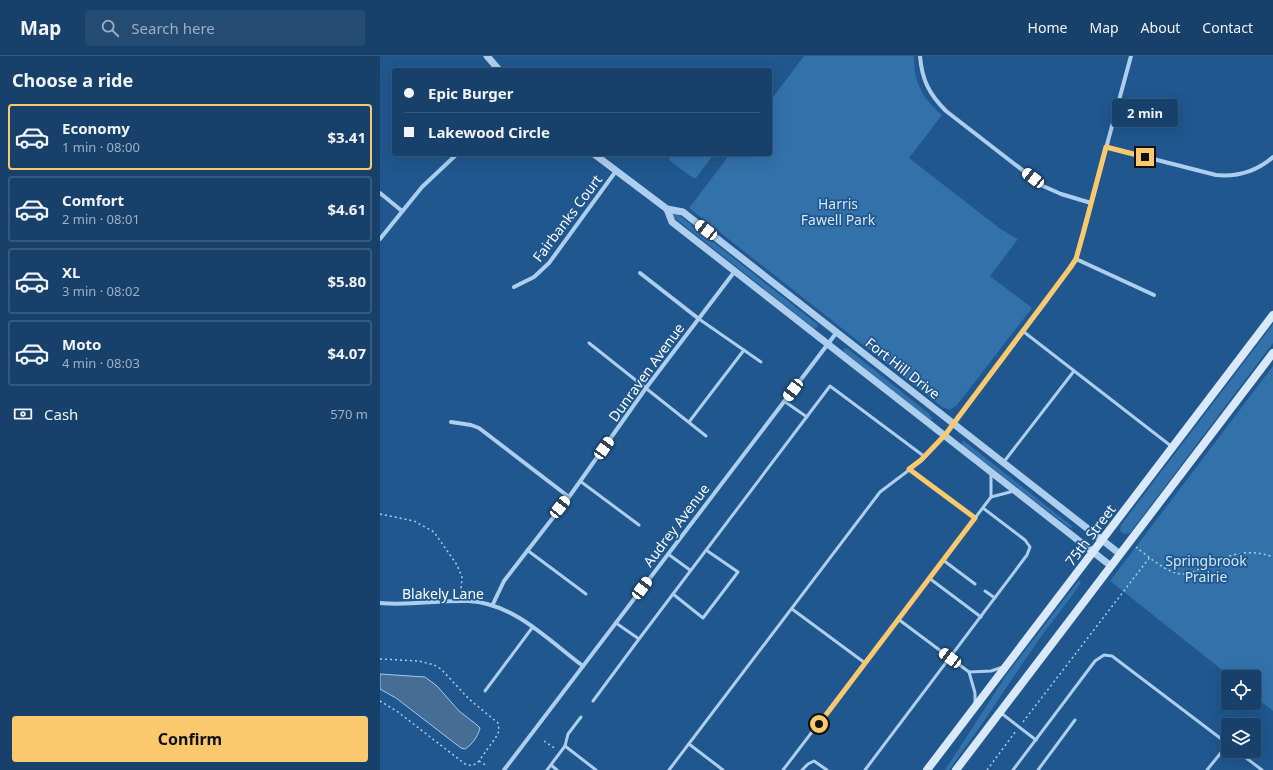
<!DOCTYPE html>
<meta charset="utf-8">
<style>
body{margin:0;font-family:"Noto Sans",sans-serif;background:#244c72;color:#f1f3f6;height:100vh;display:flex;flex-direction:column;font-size:15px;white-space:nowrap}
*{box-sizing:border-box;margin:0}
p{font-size:13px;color:#9eafc1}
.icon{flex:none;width:22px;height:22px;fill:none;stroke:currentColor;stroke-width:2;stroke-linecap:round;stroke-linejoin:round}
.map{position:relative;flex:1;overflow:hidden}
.sheet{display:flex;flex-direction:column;background:#17416a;width:380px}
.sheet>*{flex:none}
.banner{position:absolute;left:12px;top:12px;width:380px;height:88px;border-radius:4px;box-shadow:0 4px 16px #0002,0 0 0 1px #365a7e;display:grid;align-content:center;height:88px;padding:0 12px;background:#17416a}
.controls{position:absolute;left:841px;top:614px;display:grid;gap:8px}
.controls a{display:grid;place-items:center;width:40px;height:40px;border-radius:4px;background:#17416a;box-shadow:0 4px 16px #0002,0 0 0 1px #365a7e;font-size:20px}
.end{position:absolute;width:18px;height:18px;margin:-9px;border:5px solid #fac86d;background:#111;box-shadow:0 0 0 2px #111}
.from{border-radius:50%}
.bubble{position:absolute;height:28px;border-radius:4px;background:#17416a;box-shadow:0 4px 16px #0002,0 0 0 1px #365a7e;font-size:13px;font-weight:700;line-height:28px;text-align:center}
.car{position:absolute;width:12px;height:24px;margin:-12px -6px;border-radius:5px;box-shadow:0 0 3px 1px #0007;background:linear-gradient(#fff 24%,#345 0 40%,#fff 0 76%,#345 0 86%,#fff 0)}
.banner b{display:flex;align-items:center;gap:14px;height:38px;font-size:15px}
.banner b+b{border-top:1px solid #365a7e}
.banner i{width:10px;height:10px;background:#f1f3f6}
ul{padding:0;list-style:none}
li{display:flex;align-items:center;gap:12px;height:66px;margin:0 8px 6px;padding:0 4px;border:2px solid #365a7e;border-radius:4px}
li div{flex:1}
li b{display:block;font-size:15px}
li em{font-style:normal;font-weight:700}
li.active{border-color:#fac86d}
li>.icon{width:36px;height:36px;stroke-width:1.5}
h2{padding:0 12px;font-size:18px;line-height:48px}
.pay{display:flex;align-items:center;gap:10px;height:44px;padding:0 12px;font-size:15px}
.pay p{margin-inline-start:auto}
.cta{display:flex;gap:8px;margin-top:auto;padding:8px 12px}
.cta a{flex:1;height:46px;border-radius:4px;background:#fac86d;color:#111;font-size:16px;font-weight:700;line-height:46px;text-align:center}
header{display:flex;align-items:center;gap:24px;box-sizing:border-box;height:56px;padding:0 20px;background:#17416a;border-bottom:1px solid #365a7e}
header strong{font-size:19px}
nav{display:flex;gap:22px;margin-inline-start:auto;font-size:14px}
.search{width:280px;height:36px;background:#244c72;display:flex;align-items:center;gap:10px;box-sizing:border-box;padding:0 14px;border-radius:4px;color:#9eafc1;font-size:15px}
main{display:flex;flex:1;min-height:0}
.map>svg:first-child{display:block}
.green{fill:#3371ab}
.water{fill:#466e94;stroke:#a1caee}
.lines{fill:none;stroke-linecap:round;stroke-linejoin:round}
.path{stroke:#adceec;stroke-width:1.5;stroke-dasharray:2 3;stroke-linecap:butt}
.service{stroke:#adceec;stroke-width:3}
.minor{stroke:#adceec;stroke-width:4}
.tertiary{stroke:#adceec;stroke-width:7}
.secondary{stroke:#d9e9f9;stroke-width:8}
.route{stroke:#fac86d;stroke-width:5}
.labels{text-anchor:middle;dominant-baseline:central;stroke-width:3.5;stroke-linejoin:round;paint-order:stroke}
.park-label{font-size:14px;fill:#d3e7f9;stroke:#1f578e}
.street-label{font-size:14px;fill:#fff;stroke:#1f578e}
</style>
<header>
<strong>Map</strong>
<div class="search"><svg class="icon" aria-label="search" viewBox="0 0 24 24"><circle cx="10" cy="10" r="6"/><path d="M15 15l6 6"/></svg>Search here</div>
<nav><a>Home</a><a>Map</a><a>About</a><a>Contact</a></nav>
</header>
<main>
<section class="sheet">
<h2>Choose a ride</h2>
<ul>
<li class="active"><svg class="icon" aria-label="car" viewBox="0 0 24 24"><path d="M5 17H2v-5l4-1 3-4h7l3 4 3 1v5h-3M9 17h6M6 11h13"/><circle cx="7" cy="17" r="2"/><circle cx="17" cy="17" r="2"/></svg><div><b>Economy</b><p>1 min · 08:00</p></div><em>$3.41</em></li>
<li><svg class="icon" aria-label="car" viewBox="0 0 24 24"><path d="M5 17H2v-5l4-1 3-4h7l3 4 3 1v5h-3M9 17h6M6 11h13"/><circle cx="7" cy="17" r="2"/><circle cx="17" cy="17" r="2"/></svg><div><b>Comfort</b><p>2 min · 08:01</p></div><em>$4.61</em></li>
<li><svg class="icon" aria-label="car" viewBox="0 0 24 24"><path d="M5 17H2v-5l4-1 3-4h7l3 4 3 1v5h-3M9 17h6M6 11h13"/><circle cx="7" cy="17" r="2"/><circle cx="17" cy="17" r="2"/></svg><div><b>XL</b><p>3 min · 08:02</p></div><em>$5.80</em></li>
<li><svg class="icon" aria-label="car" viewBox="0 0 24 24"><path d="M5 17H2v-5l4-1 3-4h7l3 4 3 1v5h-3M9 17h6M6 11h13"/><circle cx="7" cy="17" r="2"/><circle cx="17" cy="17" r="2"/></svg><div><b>Moto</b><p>4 min · 08:03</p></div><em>$4.07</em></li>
</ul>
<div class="pay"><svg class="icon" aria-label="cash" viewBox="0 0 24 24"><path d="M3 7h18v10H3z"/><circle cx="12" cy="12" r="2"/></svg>Cash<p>570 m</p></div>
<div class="cta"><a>Confirm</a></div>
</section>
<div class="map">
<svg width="893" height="714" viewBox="0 0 893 714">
<rect width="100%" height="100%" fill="#1f578e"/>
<!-- green -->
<g class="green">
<path d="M424,0h110c-1,25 9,43 28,59l-33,43 93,72 16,9 -28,37 42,32 -75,97 -7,5 -8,-3 -253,-199 41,-54h40v-53z"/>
<path d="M291,98h43l-18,24h-3l-24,-18z"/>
<path d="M294,155l143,113 1,3 -4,1 -143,-113z"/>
<path d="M893,268v19l-143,190 -6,1 -4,-3 1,-6z"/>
<path d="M464,292l4,1 80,64 5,6h-4l-84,-66 -2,-3z"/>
<path d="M893,310v345l-19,-15v-19h-23l-121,-96z"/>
<path d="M582,385h2l109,86 -3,1 -108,-83z"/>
<path d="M699,524l2,2c-13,21 -29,39 -43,59 -30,43 -57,87 -89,129h-4l62,-96z"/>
</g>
<!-- water -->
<path class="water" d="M0,618l45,3 12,9 22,25 18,14 3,3c-2,8 -8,17 -15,21l-4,-1 -65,-50 -16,-9z"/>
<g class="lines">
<!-- path -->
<g class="path">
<path d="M0,458l34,7 20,11 23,33 5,12 -1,13"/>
<path d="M756,491c12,9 31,27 47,27 7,1 14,-4 20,-7 23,-11 44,-20 70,-10"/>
<path d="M0,603l39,2 15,4 7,4 28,30 29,24 1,8 -3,6 -17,24c-5,5 -8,5 -14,3l-67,-52 -18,-11"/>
<path d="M643,666l127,-165"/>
<path d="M164,685l12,8"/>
<path d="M99,705l8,5"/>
<path d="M607,714l29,-39"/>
</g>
<!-- service -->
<g class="service">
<path d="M319,263l62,43"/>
<path d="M644,276l147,114"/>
<path d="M209,287l117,93"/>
<path d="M404,345l23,16"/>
<path d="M309,366l55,-72"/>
<path d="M623,407l71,-92"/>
<path d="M529,413l66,49"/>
<path d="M200,425l59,44"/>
<path d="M611,441l23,-6"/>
<path d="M147,494l59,44"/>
<path d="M288,498l22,16"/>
<path d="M563,504l32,24"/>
<path d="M549,522l52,39"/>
<path d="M605,535l10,7"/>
<path d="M293,538l30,24 35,-46 -32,-22"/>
<path d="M412,553l73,54"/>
<path d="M518,563l71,53 22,-1 12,-4"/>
<path d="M259,583l191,-253 95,71"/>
<path d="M589,616l6,21v11"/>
<path d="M105,635l47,-63"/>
<path d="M213,645l46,-62 -23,-16"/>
<path d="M621,657l35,27"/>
<path d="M309,688l34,26"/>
<path d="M185,690l3,-12 13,-17"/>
<path d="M857,695l25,19"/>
<path d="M171,709l6,5"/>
<path d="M167,714l18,-24 31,24"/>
<path d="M289,714l211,-278 41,-31 23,-25"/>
<path d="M403,714l208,-273v-24"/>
<path d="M422,714l6,-6 6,-3 13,9"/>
<path d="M485,714l162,-215 3,-8 -5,-7 -42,-32"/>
<path d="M633,714l82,-109 9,-6 8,1 116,88 -21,26"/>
<path d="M658,714l37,-50"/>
</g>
<!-- minor -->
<g class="minor">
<path d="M540,0c2,24 9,38 26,55l97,75 18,8 30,9"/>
<path d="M726,91l110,28c21,2 41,-4 57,-18"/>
<path d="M0,137l22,18"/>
<path d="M0,183l42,-52 35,-33"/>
<path d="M696,203l78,36"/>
<path d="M260,217l59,46"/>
<path d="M134,231l20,-10 15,-14 67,-92"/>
<path d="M71,366l20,3 8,3 90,69"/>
<path d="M565,379l99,-131 32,-45 55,-203"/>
<path d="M0,547c29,3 59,-3 88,-2 46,2 80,39 115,65"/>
<path d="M113,548l11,-23 65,-84 77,-109 89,-117"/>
<path d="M124,714l333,-438"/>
</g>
<!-- tertiary -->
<g class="tertiary">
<path d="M107,0l12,14"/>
<path d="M214,98l73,55 16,3 437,342"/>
<path d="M287,153l5,13 439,344"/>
</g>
<!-- secondary -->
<g class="secondary">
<path d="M547,714l346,-455"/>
<path d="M576,714l317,-417"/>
</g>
</g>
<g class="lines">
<!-- route -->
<path class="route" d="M439,668l156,-206 -66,-49 12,-9 24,-25 125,-167 6,-9 7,-25 23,-87 39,10"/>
</g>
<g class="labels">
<!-- park labels -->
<g class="park-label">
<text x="458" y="147">Harris<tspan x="458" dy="16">Fawell Park</tspan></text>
<text x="826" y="504">Springbrook<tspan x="826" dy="16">Prairie</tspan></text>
</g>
<!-- street labels -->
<g class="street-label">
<text transform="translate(187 162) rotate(-53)">Fairbanks Court</text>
<text transform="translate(523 312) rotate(38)">Fort Hill Drive</text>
<text transform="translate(266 316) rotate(-54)">Dunraven Avenue</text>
<text transform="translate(296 469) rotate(-53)">Audrey Avenue</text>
<text transform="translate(710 479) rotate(-53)">75th Street</text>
<text x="63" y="537">Blakely Lane</text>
</g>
</g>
</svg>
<div class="controls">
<a><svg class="icon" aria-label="locate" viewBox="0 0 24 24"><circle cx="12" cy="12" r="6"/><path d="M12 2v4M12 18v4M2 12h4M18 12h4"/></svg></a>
<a><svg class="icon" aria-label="layers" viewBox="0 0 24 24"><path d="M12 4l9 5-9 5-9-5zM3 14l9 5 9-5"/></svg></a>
</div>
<i class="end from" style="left:439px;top:668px"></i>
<i class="end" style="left:765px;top:101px"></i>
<div class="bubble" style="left:732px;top:43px;width:66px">2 min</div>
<i class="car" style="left:653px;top:122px;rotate:308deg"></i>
<i class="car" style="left:326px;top:174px;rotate:308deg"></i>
<i class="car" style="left:413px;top:334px;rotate:217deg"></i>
<i class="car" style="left:224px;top:392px;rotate:35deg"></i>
<i class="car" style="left:180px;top:451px;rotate:38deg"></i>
<i class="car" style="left:262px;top:532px;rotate:37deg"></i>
<i class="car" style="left:570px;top:602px;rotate:307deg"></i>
<div class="banner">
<b><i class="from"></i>Epic Burger</b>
<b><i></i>Lakewood Circle</b>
</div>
</div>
</main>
